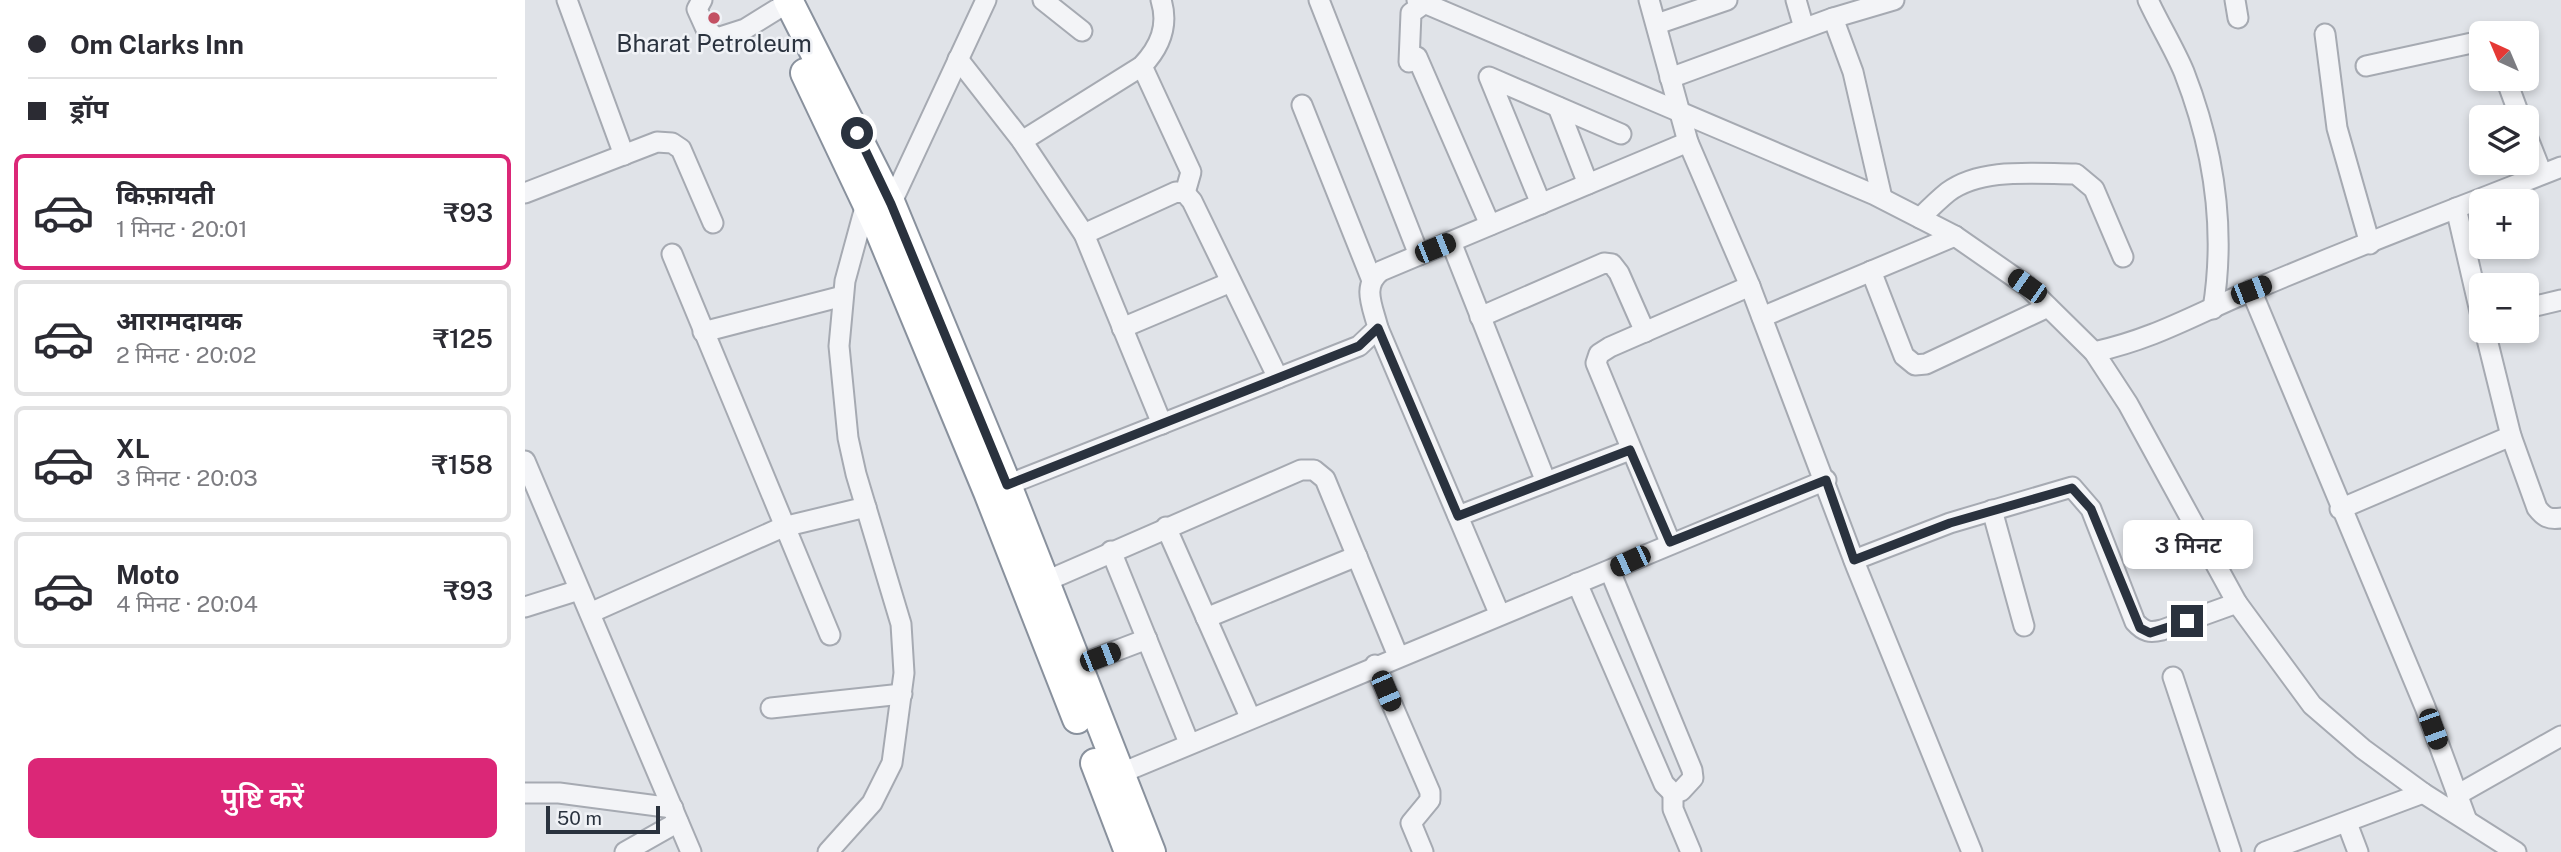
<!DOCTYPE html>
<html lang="hi">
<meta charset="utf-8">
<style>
body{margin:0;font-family:"Public Sans","Noto Sans Devanagari",sans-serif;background:#f7f7f7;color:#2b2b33;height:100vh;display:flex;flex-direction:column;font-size:26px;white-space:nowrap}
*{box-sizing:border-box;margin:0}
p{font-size:23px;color:#7c7c81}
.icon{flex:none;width:38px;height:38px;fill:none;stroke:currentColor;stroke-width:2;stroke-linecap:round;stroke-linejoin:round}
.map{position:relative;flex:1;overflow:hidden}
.panel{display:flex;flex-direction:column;background:#fff;width:525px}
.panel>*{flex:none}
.banner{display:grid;align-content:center;height:154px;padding:0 28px;background:#fff}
.needle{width:46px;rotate:316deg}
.fabs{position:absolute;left:1944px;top:21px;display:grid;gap:14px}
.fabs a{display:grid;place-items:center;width:70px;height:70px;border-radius:10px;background:#fff;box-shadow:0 4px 10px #0003;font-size:35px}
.scale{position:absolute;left:21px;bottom:18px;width:114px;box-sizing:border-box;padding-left:7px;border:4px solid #2a323e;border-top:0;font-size:19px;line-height:24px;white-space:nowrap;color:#2a323e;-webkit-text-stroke:5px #f0f2f6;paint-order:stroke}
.end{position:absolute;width:32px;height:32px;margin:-16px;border:9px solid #2a323e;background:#fff;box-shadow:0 0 0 4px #fff}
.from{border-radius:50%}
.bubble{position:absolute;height:49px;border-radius:10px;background:#fff;box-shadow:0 4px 10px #0003;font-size:23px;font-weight:600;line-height:49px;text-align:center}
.car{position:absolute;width:21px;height:42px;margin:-21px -10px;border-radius:9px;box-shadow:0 0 5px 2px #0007;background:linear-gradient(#222 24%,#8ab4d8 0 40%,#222 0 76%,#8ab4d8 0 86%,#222 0)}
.banner b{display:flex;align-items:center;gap:24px;height:66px;font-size:26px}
.banner b+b{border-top:2px solid #e1e1e2}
.banner i{width:18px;height:18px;background:#2b2b33}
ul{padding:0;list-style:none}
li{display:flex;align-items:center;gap:21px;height:116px;margin:0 14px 10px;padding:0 14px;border:4px solid #e1e1e2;border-radius:10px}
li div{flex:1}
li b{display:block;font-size:26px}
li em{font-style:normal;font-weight:600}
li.selected{border-color:#db2777}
li>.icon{width:63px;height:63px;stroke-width:1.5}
.action{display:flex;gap:14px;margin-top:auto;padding:14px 28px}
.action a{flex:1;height:80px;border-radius:10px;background:#db2777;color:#fff;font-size:28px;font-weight:600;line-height:80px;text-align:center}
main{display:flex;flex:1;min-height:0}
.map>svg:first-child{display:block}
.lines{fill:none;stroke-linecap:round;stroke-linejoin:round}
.minor-casing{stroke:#a6aab2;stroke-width:23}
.highway-casing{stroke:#89919d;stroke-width:32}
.minor{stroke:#f3f4f7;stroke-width:19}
.highway{stroke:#fff;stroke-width:28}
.route{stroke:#2a323e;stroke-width:9}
.poi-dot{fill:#c35063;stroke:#f0f2f6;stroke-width:2.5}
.labels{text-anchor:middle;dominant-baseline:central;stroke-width:5;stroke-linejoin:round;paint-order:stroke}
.poi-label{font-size:24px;fill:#2a323e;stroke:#f0f2f6}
</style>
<main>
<section class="panel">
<div class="banner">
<b><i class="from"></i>Om Clarks Inn</b>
<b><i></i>ड्रॉप</b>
</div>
<ul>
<li class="selected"><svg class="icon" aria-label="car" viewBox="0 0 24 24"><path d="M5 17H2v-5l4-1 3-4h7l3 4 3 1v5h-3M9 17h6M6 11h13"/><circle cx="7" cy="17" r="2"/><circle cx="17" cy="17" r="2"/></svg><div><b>किफ़ायती</b><p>1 मिनट · 20:01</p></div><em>₹93</em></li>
<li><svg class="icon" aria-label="car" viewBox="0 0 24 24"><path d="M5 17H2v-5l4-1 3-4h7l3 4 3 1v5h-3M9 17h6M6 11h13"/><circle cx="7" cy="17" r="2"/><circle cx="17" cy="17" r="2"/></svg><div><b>आरामदायक</b><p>2 मिनट · 20:02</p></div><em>₹125</em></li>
<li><svg class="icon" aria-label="car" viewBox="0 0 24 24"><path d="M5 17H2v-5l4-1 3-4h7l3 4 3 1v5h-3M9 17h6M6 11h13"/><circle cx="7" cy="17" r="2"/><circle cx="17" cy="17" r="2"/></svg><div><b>XL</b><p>3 मिनट · 20:03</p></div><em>₹158</em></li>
<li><svg class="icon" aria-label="car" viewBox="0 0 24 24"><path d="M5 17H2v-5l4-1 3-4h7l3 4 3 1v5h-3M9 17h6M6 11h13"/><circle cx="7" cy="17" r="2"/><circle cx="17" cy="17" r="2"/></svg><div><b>Moto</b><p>4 मिनट · 20:04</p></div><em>₹93</em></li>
</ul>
<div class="action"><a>पुष्टि करें</a></div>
</section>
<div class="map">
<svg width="2036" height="852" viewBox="0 0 2036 852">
<rect width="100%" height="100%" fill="#e0e3e8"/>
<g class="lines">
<!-- minor casing -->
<g class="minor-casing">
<g id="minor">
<path d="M42,0l57,155"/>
<path d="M177,0l-5,9 9,20 11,9 28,-9 47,-29"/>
<path d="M518,0l39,31"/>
<path d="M794,0l100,255"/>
<path d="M892,0l458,195 80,41 72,50 67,66 34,52 109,199 75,102 51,44 60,44 93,59"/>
<path d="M1124,0l39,142 62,144 106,280 116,286"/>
<path d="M1271,0l8,28"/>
<path d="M1623,0c11,24 26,48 36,72 30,77 42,156 29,237"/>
<path d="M1710,0l3,18"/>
<path d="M1308,18l20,54 29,126"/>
<path d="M1132,24l70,-24"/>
<path d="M1800,34l12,94 33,116"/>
<path d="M892,57l73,168"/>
<path d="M433,59l64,82 62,93 78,190"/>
<path d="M884,62l2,-49 14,-10 -1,-3"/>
<path d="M617,66l49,106 -6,21"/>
<path d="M1841,66l115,-25"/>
<path d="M1145,78l163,-60 61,-18"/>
<path d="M1981,79l14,38"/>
<path d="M777,105l69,173"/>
<path d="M1033,107l30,77"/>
<path d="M2002,136l15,38"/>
<path d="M497,141l120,-75c18,-19 27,-40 19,-66"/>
<path d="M0,193l132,-51 15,1 9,6 32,74"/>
<path d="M366,204l95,-204"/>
<path d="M1016,204l-52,-127 132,57"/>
<path d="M1931,208l25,108"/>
<path d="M1395,218c9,-9 18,-18 28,-26 34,-25 88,-18 128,-18l18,15 29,68"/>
<path d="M559,234l92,-42 9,1 7,8 86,177"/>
<path d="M926,242l95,240"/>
<path d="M147,254l158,381"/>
<path d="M1346,271l33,85 11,9 11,-1 122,-57"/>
<path d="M1726,290l174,417 41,111"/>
<path d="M2002,308l34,-8"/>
<path d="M955,317l124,-54 8,1 7,9 26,59"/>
<path d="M1237,317l193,-81"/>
<path d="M597,328l109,-46"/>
<path d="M853,328l121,285"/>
<path d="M178,332l140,-36"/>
<path d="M1569,352c63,-14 101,-38 159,-62 101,-43 205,-82 308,-123"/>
<path d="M1986,436l26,72c7,9 12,12 24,10"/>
<path d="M0,461l166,391"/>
<path d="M482,485l352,-139 19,-18c-5,-21 -17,-42 3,-57l307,-129"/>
<path d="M1815,509l171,-73 -26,-105"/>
<path d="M1467,510l32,116"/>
<path d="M933,516l172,-66"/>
<path d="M641,527l84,190"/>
<path d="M1145,542l-74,-179 3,-9 11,-7 140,-61"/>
<path d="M586,551l78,192"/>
<path d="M1329,560l96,-37 122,-36 19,22 44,113c9,10 15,11 27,8l75,-27"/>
<path d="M519,582l257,-112h13l11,9 73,177"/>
<path d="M1052,583l87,201 9,9 8,-2 12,-13 -1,-8 -82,-199"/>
<path d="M0,607l54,-17"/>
<path d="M65,613l193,-86 83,-20"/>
<path d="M681,618l151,-62"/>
<path d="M850,665l55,127v8l-19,23 12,29"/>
<path d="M551,666l71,-27"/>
<path d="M1648,677l58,175"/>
<path d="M246,708l131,-14"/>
<path d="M594,774l707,-294"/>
<path d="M0,793h34l114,15"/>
<path d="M1148,793v16l18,43"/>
<path d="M1932,795l104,-59"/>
<path d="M1822,823l11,29"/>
<path d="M100,852l53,-30"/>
<path d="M303,852l44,-49 20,-40 12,-90 -3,-49 -45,-150 -8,-36 -9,-92 6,-65 22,-81"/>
<path d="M1740,852l158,-59"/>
</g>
</g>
<!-- highway casing -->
<g class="highway-casing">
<g id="highway">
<path d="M263,0l103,204 116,281 144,367"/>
<path d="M280,73l73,154 110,265 89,227"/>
<path d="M570,763l34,89"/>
</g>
</g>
<!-- minor -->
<use href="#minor" class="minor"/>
<!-- highway -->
<use href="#highway" class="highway"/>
</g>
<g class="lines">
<!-- route -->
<path class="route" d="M332,133l34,71 116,281 352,-139 19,-18 80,188 172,-66 40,92 156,-62 28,80 96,-37 122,-35 19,21 49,119 10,5 37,-12"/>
</g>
<!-- markers -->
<circle class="poi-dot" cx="189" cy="18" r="7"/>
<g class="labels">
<!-- poi labels -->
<g class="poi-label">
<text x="189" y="43">Bharat Petroleum</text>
</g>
</g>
</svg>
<div class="fabs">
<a><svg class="needle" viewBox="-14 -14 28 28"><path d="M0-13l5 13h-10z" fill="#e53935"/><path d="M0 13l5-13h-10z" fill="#7c7c81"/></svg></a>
<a><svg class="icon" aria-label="layers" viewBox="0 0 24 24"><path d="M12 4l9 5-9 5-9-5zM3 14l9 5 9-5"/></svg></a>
<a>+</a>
<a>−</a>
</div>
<div class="scale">50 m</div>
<i class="end from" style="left:332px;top:133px"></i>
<i class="end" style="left:1662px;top:621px"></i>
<div class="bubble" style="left:1598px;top:520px;width:130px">3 मिनट</div>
<i class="car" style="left:910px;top:248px;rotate:68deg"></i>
<i class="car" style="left:1502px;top:286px;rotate:305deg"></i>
<i class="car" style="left:1726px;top:290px;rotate:69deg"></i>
<i class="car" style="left:1105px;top:561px;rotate:245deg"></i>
<i class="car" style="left:575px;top:657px;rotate:69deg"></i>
<i class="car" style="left:861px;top:691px;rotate:157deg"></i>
<i class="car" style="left:1908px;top:729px;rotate:160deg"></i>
</div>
</main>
